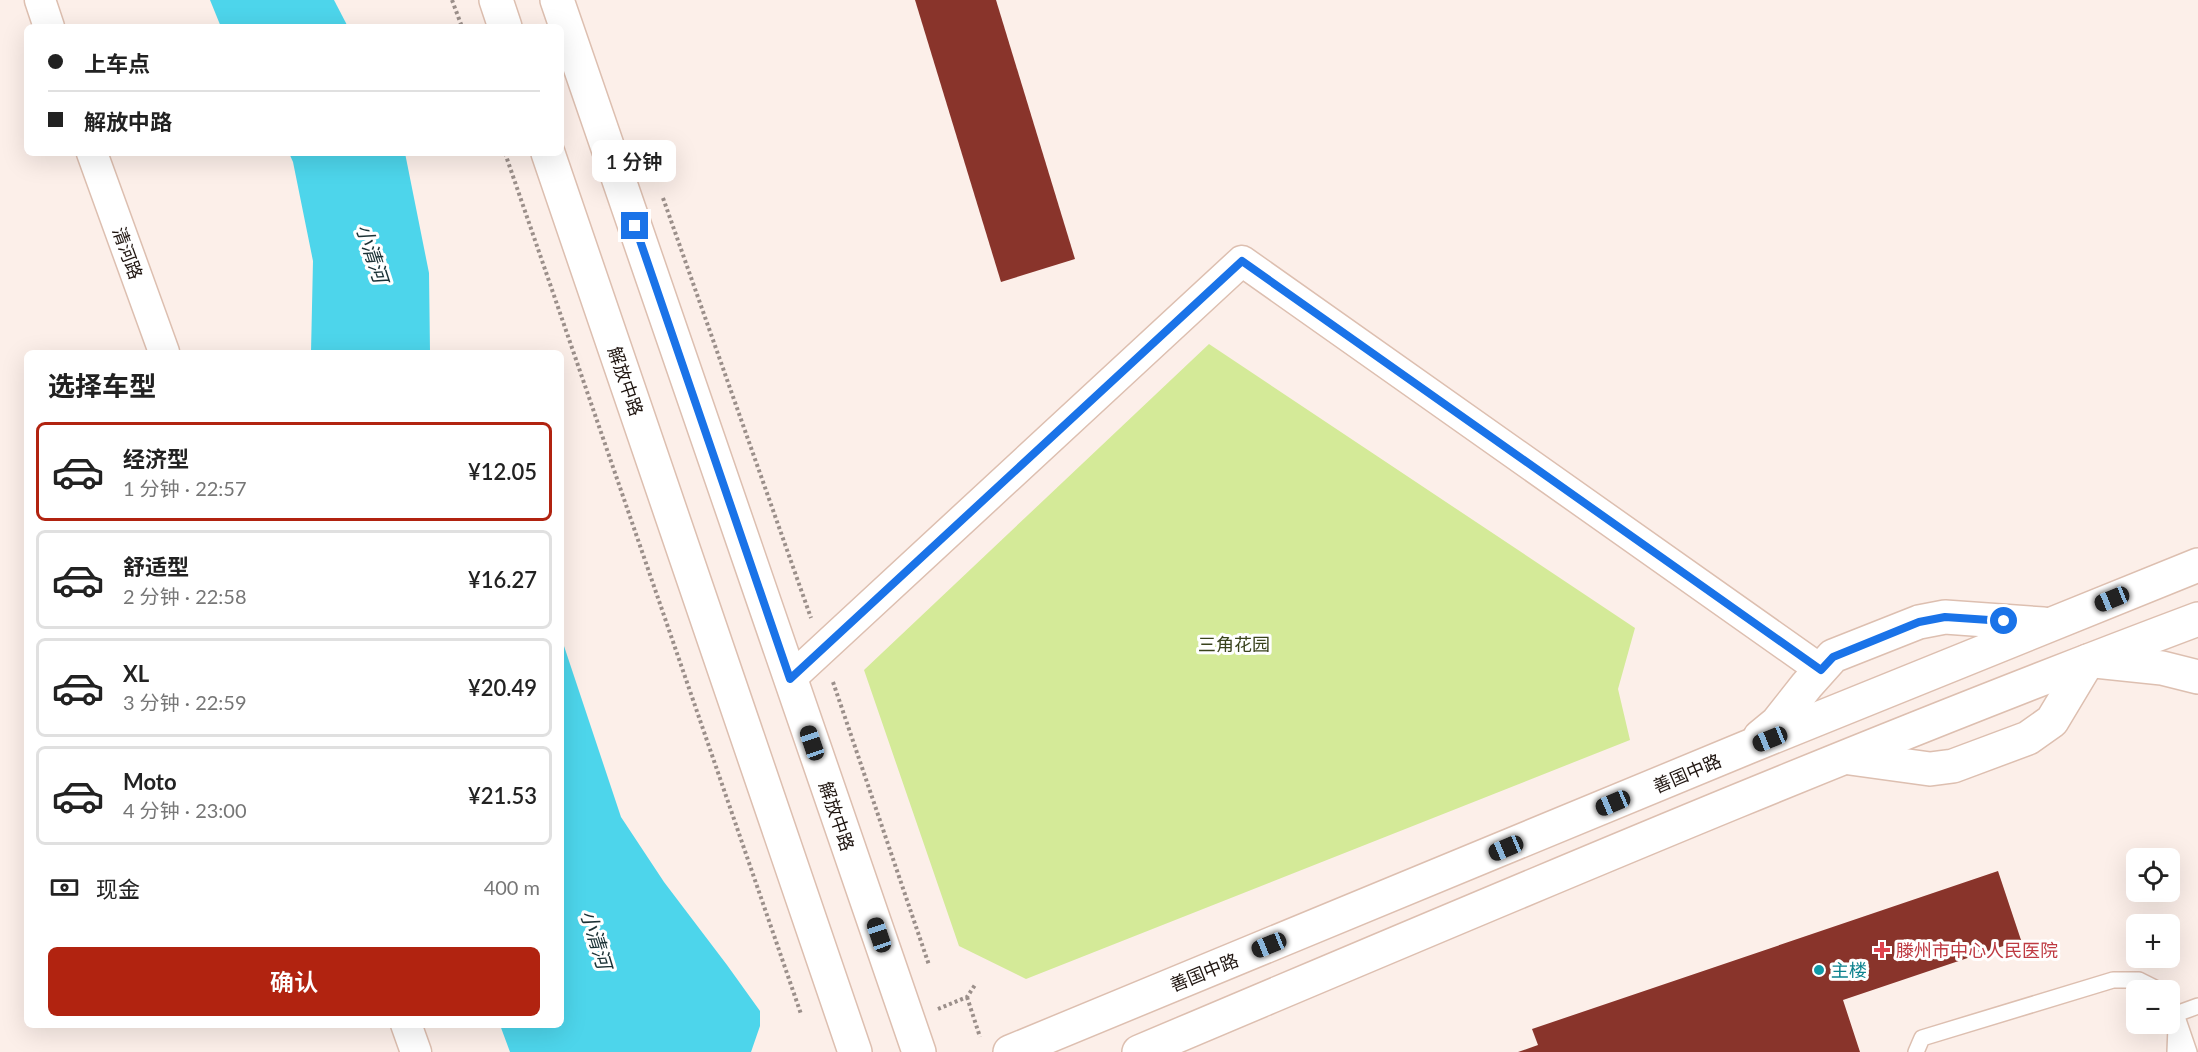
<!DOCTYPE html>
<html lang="zh">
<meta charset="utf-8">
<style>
body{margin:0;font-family:Lato,"Noto Sans SC",sans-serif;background:#f2f2f2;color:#222;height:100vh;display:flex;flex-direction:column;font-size:22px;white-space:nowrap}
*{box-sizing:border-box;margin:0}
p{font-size:20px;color:#767676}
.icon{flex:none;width:33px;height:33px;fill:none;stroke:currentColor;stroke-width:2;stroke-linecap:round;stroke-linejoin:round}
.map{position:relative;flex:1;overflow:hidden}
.panel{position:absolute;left:24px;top:350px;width:540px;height:678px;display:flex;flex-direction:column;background:#fff;border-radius:9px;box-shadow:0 6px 24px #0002}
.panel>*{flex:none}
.guide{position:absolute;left:24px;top:24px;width:540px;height:132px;border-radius:9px;box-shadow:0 6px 24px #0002;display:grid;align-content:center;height:132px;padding:0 24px;background:#fff}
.tools{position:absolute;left:2126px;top:848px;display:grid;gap:12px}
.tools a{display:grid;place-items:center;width:54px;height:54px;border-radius:9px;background:#fff;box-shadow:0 6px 24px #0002;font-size:30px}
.end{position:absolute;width:27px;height:27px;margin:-14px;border:8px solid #1a73e8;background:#fff;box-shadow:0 0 0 3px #fff}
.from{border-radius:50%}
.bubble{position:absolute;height:42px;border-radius:9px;background:#fff;box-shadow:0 6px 24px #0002;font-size:20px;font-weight:600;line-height:42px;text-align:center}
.car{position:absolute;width:18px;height:36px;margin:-18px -9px;border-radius:8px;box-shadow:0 0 4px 2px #0007;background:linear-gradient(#222 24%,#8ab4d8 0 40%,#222 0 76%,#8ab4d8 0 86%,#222 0)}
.guide b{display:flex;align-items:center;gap:21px;height:57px;font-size:22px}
.guide b+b{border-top:2px solid #e0e0e0}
.guide i{width:15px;height:15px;background:#222}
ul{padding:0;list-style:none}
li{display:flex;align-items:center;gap:18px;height:99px;margin:0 12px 9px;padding:0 12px;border:3px solid #e0e0e0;border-radius:9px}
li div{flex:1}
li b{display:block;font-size:22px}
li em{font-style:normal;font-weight:600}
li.current{border-color:#b12310}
li>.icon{width:54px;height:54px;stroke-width:1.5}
h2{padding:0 24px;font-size:27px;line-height:72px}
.pay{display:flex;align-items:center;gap:15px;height:66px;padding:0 24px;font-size:22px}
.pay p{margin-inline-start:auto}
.action{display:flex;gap:12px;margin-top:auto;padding:12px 24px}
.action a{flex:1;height:69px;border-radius:9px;background:#b12310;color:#fff;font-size:24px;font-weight:600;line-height:69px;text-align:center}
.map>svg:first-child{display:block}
.green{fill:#d4ea98}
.water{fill:#4dd5eb}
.building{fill:#89342b}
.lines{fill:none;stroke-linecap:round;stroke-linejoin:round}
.lane-casing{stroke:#ddbfb0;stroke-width:18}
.street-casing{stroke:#ddbfb0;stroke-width:33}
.primary-casing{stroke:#ddbfb0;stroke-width:36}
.path{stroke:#9b8f8a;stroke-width:4;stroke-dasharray:3 3;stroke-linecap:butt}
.lane{stroke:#fff;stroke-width:15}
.street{stroke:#fff;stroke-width:30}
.primary{stroke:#fff;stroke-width:33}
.route{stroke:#1a73e8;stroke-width:8}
.health-dot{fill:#e0444e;stroke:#fff;stroke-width:2}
.culture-dot{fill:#0f9aa8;stroke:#fff;stroke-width:2}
.labels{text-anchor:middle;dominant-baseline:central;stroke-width:6;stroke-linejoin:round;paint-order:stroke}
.street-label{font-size:18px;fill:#1f1510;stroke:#fff}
.park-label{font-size:18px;fill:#39421c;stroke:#fff}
.health-label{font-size:18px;fill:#be3a42;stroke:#fff;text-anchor:start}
.culture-label{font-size:18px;fill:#0d838f;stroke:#fff;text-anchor:start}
.water-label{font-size:20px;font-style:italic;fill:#1a3135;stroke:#fff}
</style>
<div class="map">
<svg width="2198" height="1052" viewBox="0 0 2198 1052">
<rect width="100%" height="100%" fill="#fcefe9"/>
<!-- green -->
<path class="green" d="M1209,344l426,284 -17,61 12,51 -604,239 -67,-33 -95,-276z"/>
<!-- water -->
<g class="water">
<path d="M210,0h124l14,27h-127z"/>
<path d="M289,153h116l24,120 1,79h-119l2,-91 -20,-99z"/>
<path d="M561,637l60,180 43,65 63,83 33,46v15l-9,26h-241l-10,-27 61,-1z"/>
</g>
<!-- building -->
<g class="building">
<path d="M915,0h81l79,259 -74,23z"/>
<path d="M1998,871l23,69 -178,60 17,52h-342l20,-7 -6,-16z"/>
</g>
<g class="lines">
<!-- lane casing -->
<g class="lane-casing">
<g id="lane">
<path d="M2169,1003l7,11 13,38"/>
<path d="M2176,1014l22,-8"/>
<path d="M1916,1052l6,-14 191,-58h26l20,10"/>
<path d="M2175,1052l1,-26"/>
</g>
</g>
<!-- street casing -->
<g class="street-casing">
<g id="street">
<path d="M40,0l9,27"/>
<path d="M92,153l72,199"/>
<path d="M790,679l452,-418 579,409"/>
<path d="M406,1024l10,28"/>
</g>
</g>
<!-- primary casing -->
<g class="primary-casing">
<g id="primary">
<path d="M496,0l9,27"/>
<path d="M557,0l362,1052"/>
<path d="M548,153l307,899"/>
<path d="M2095,661l67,7 36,9"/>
<path d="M1760,737l17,-14 30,-38 26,-29 86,-34 26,-5 98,7"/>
<path d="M1850,758l80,11 23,-3 75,-28 24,-17 36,-60"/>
<path d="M1010,1052l738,-305 450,-182"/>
<path d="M1139,1052c351,-148 702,-299 1059,-433"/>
</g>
</g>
<!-- path -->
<g class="path">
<path d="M452,0l10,27"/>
<path d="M505,153l296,861"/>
<path d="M663,198l148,420"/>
<path d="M833,682l96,283"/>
<path d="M967,997l13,40"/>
<path d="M938,1009l29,-12 8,-12"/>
</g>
<!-- lane -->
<use href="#lane" class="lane"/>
<!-- street -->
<use href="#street" class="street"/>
<!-- primary -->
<use href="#primary" class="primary"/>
</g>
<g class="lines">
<!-- route -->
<path class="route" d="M635,226l155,453 452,-418 579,409 12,-13 86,-35 26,-5 59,4"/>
</g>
<!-- markers -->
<path class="health-dot" d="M1879 941h6v6h6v6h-6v6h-6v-6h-6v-6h6z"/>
<circle class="culture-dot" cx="1819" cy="970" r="6"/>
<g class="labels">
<!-- street labels -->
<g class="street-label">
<text transform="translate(128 253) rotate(70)">清河路</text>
<text transform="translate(626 381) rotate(71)">解放中路</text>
<text transform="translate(1687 773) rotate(-23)">善国中路</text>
<text transform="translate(837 816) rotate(71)">解放中路</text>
<text transform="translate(1204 972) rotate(-22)">善国中路</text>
</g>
<!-- park labels -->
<g class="park-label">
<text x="1234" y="644">三角花园</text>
</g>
<!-- health labels -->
<g class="health-label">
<text x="1896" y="950">滕州市中心人民医院</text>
</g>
<!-- culture labels -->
<g class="culture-label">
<text x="1831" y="970">主楼</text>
</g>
<!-- water labels -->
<g class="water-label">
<text transform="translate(373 253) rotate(72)">小清河</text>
<text transform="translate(597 939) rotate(73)">小清河</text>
</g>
</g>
</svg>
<div class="tools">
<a><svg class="icon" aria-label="locate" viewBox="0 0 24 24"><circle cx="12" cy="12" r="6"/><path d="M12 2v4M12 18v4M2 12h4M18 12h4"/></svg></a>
<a>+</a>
<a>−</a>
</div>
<i class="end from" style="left:2004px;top:621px"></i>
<i class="end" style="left:635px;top:226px"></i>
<div class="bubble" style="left:592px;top:140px;width:84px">1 分钟</div>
<i class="car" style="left:2112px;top:599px;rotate:248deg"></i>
<i class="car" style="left:1770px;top:739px;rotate:248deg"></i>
<i class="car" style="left:812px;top:743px;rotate:341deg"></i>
<i class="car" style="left:1613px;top:803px;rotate:247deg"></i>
<i class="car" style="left:1506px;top:848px;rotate:247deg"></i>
<i class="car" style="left:879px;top:935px;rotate:341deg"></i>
<i class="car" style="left:1269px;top:945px;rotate:248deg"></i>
<div class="guide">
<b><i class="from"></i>上车点</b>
<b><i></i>解放中路</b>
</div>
<section class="panel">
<h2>选择车型</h2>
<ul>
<li class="current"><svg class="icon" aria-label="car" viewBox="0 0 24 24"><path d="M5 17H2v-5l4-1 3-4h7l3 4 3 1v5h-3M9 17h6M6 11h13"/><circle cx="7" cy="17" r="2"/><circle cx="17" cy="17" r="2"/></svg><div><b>经济型</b><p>1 分钟 · 22:57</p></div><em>¥12.05</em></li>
<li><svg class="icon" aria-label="car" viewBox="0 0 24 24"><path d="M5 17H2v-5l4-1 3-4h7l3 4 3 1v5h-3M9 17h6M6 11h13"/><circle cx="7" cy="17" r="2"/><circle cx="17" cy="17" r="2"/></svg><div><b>舒适型</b><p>2 分钟 · 22:58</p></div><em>¥16.27</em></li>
<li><svg class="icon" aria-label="car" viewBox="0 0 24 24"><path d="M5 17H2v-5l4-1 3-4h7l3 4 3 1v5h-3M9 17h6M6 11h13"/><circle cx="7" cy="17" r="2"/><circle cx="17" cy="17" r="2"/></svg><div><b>XL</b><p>3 分钟 · 22:59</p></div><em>¥20.49</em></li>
<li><svg class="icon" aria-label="car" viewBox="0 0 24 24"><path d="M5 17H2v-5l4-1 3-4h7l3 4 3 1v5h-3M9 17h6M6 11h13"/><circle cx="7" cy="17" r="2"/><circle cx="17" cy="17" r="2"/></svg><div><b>Moto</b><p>4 分钟 · 23:00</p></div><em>¥21.53</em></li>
</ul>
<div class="pay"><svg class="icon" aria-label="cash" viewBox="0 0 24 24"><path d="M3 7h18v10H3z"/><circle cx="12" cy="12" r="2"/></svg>现金<p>400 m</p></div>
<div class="action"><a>确认</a></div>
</section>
</div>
